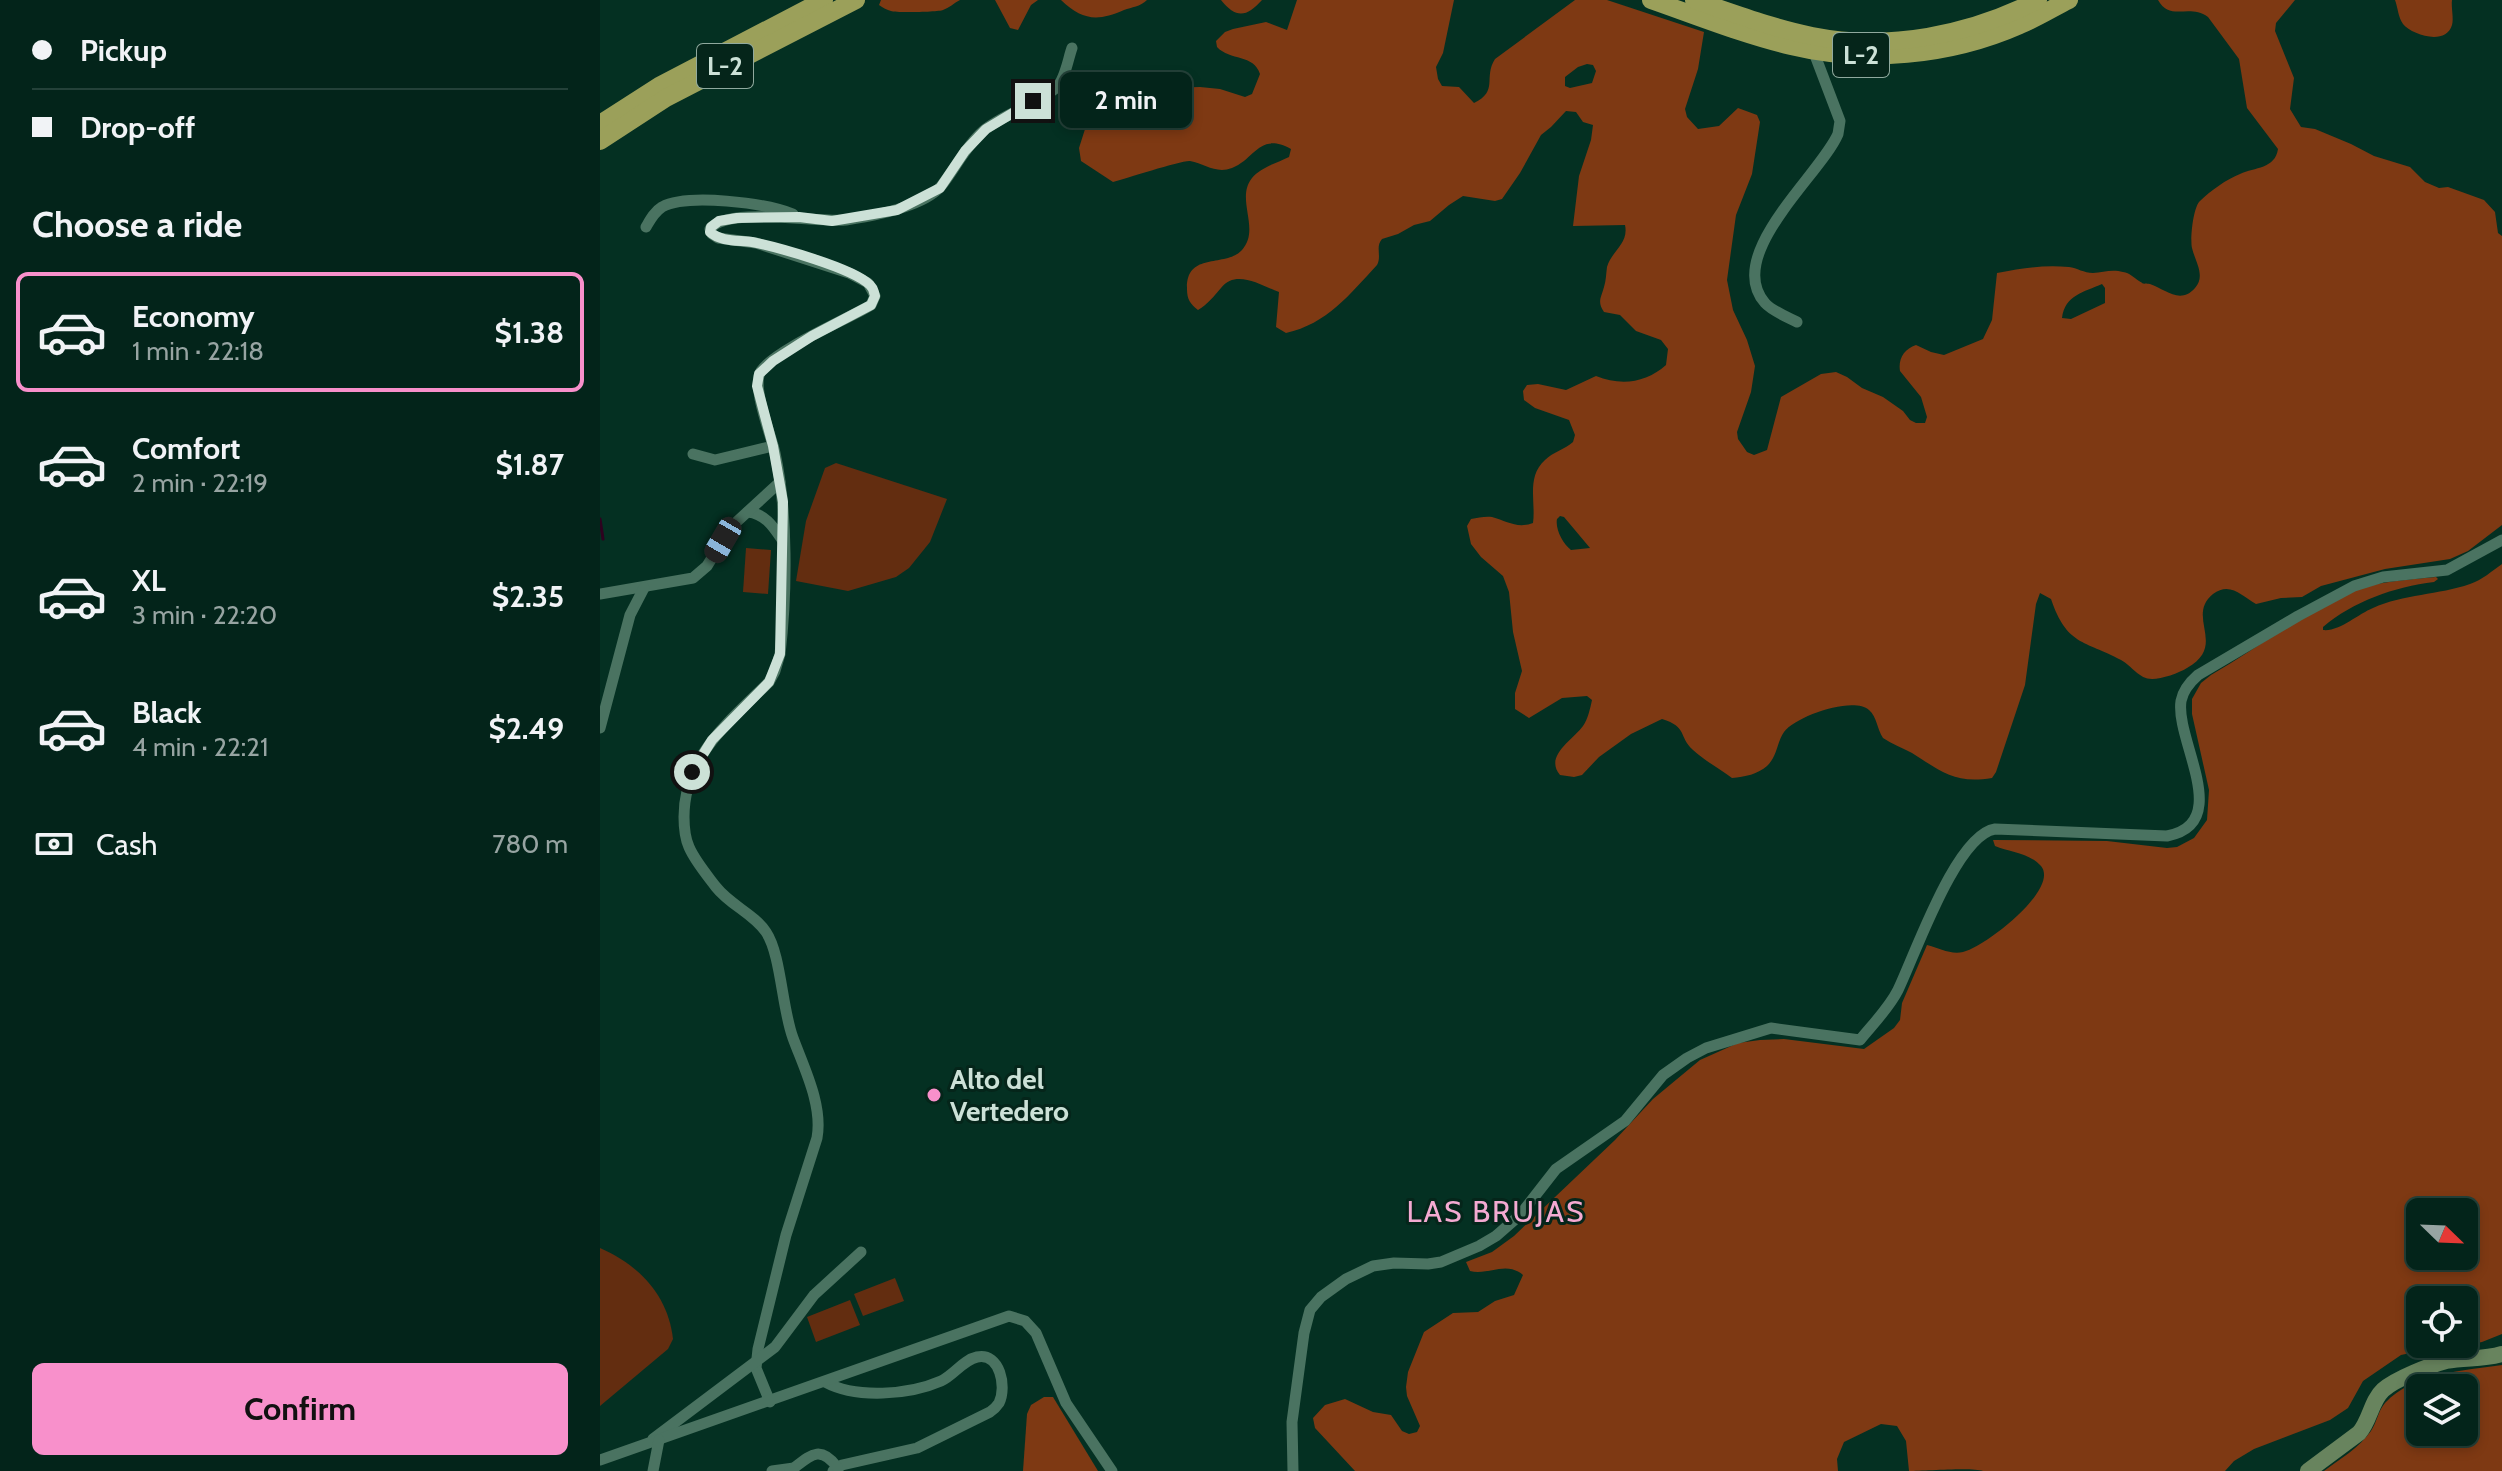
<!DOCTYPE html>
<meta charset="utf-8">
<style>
body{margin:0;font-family:Cabin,sans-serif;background:#0d2c23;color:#f1f3f6;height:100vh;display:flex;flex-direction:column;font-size:30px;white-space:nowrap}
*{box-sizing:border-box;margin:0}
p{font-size:26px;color:#97a4a2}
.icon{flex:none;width:44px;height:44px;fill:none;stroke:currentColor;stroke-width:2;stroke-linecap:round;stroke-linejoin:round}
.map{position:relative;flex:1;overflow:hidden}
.side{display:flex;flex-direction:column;background:#03241a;width:600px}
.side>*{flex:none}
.hud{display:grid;align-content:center;height:176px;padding:0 32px;background:#03241a}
.needle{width:52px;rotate:113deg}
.fabs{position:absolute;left:1806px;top:1198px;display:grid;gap:16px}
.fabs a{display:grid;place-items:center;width:72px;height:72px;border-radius:12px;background:#03241a;box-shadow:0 4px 12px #0003,0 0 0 2px #244139;font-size:40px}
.end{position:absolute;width:36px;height:36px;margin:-18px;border:10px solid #cce1d7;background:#111;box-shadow:0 0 0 4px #111}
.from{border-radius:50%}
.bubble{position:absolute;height:56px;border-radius:12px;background:#03241a;box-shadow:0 4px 12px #0003,0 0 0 2px #244139;font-size:26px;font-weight:800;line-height:56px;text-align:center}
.car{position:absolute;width:24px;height:48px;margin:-24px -12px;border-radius:10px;box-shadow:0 0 6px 2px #0007;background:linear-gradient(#222 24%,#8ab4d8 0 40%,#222 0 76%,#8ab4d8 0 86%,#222 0)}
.hud b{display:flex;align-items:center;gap:28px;height:76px;font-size:30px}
.hud b+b{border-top:2px solid #244139}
.hud i{width:20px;height:20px;background:#f1f3f6}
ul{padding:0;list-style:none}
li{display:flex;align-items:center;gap:24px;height:120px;margin:0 16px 12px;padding:0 16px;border:4px solid transparent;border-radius:12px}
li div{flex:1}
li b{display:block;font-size:30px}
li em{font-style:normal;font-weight:800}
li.selected{border-color:#f890cb}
li>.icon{width:72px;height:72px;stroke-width:1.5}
h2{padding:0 32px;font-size:36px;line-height:96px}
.pay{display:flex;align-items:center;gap:20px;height:88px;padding:0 32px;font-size:30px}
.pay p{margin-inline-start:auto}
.primary-button{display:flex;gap:16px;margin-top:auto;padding:16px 32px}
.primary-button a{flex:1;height:92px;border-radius:12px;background:#f890cb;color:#111;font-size:32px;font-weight:800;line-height:92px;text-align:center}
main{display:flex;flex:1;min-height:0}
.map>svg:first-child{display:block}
.green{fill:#632d10}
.forest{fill:#7e3913;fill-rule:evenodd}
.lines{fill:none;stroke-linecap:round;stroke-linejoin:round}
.stream{stroke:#2e021f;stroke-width:3}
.minor{stroke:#4a7361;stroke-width:11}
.secondary{stroke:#68845e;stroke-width:16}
.trunk{stroke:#9ba05a;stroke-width:18}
.route{stroke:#cce1d7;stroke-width:10}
.poi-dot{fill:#f890cb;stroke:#05251a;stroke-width:3}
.labels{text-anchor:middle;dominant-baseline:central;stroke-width:6;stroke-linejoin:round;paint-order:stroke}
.shield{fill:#05251a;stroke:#90a99e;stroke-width:2}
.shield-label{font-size:26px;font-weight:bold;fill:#cce1d7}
.poi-label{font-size:28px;font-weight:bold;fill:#cce1d7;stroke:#05251a;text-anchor:start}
.neighbourhood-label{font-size:30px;letter-spacing:2px;fill:#f4aad2;stroke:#05251a}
</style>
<main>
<section class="side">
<div class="hud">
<b><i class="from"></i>Pickup</b>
<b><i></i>Drop-off</b>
</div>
<h2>Choose a ride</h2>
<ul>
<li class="selected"><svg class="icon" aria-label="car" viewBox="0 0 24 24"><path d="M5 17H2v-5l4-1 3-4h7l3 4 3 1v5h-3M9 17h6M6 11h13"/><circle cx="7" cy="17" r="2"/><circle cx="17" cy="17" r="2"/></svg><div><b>Economy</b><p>1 min · 22:18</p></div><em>$1.38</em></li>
<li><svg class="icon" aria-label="car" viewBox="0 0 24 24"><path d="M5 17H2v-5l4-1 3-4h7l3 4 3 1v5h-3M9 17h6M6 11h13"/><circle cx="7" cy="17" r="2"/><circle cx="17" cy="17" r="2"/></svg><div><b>Comfort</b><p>2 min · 22:19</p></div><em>$1.87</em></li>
<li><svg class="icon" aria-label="car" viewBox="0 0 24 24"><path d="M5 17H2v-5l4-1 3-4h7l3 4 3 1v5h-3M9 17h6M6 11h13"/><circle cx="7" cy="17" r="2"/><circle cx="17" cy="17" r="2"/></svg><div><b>XL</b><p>3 min · 22:20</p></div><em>$2.35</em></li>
<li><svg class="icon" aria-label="car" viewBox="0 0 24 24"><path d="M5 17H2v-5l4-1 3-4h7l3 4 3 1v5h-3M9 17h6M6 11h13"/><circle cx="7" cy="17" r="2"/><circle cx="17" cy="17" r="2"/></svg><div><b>Black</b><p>4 min · 22:21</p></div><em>$2.49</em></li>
</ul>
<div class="pay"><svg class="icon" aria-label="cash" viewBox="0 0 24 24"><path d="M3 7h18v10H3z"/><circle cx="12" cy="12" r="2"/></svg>Cash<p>780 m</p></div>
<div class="primary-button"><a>Confirm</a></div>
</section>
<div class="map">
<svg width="1902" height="1471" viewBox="0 0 1902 1471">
<rect width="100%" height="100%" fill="#043022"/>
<!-- green -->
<g class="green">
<path d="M236,463l111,36 -17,43 -21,26 -13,9 -48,14 -52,-10 10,-60 19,-53z"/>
<path d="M146,548l25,2 -3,44 -25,-2z"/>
<path d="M0,1248c39,17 68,47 73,91l-5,10 -68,57z"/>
<path d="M295,1278l9,23 -41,15 -9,-22z"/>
<path d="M250,1300l10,25 -44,17 -9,-25z"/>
</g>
<!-- forest -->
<g class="forest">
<path d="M281,0h79c-6,3 -11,8 -17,10 -4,2 -48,3 -52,1 -4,-1 -8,-3 -12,-6z"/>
<path d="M395,0h43l-7,5 -13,25 -8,-2z"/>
<path d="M461,0h86c-7,7 -15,7 -23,10 -27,12 -42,10 -63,-10z"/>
<path d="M621,0h41c-15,17 -26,19 -41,0z"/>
<path d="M697,0h157l-11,53 -7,14 2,12 4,7 17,1 15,16c25,-12 9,-25 21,-44l80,-59h32l97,32 -6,37 -13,40 2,8 11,12 21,-3 19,-18 19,7 3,7 -8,52 -16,41 -9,65 6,30 14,30 8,26 -4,26 -14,40 1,7 9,13 7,3 13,-5 14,-53 40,-23 15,-2 11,5 15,11 21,9 20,14 7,9 6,3h9l2,-6 -6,-20 -21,-26c-2,-12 4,-22 16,-26l15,7 13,3 39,-16 9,-19 5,-47c26,-5 45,-8 72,-6 8,1 15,6 24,6 10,-1 20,-4 30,-1 7,1 10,5 16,9 8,5 2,1 11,3 15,5 30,21 45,4 11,-12 0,-27 -3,-40 -2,-8 1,-41 8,-47 10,-10 27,-22 40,-27 15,-7 35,-5 38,-25l-31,-41 -8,-49 -31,-42c-19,-14 -38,5 -50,-17h137l-19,23 -1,8 19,47 -4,31 11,18 14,2 36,15 23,12 36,11 15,15 14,6 9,-1 36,13 11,12 3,21 4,3v289l-34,26 -18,8 -65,10 -64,17 -19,11 -21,1 -25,6c-14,-8 -26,-23 -43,-10 -28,23 15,51 -26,74 -8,5 -25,11 -35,11 -13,0 -20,-13 -31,-19 -37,-20 -54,-14 -70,-61l-11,-6 -4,11 -11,81 -29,87 -4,6c-37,6 -50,-6 -80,-25 -9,-5 -20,-9 -29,-15 -6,-9 -6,-21 -14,-28 -16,-14 -73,6 -85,22 -7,10 -7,25 -17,34 -9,8 -22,11 -35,12 -12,-9 -27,-17 -39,-28 -15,-14 -5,-23 -31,-31l-31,15 -32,23 -17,18 -8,2 -14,-2c-16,-19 13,-35 23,-49 5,-7 7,-17 9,-26l-5,-4 -25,2 -33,20 -14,-9v-16l7,-22 -9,-39 -4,-40 -6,-16 -22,-19 -10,-13 -4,-18 4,-7c7,-1 14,-3 21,-2 15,4 25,12 41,6 3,-21 -7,-46 12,-63 8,-8 20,-11 28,-18l2,-7 -6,-15 -34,-12 -11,-8 -1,-9 4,-6 11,-1 28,6 30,-14c25,10 50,7 70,-11l2,-16 -7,-9 -25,-9 -16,-16 -16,-3c-7,-10 -3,-14 0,-25 2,-6 2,-13 3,-20 5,-17 22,-23 18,-42l-52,1 6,-50 12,-36 2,-15 -10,-3 -7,-10 -10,-1 -15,16 -10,8 -21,38 -18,26 -7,2 -32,-5 -14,9 -19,16 -16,4 -16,9 -16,5c-7,8 0,17 -5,26 -27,29 -50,59 -91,68l-10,-6 3,-35c-19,-7 -43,-23 -58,-4 -7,8 -13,16 -23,22 -8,-6 -11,-11 -11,-21 -1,-38 39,-21 55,-39 19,-21 -7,-51 10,-72 9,-11 25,-15 37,-21l2,-8c-32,-17 -35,9 -59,19 -16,6 -27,-4 -42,-7 -8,-1 -65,18 -77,21l-32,-21 -2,-13 7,-22 16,-9h15l14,-3 17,-17 9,-7 8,-2 35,-1 20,2 25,8 7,-3 8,-20c-6,-20 -30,-13 -43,-27l-1,-6 9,-9 8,-3 33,-7 21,8zM987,64l6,1 3,6 -4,12 -22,5 -5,-2v-9l13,-10zM1502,284l3,4v15l-34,16 -9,-1c3,-23 22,-26 40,-34zM960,516l4,1 26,31 -19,2c-8,-6 -16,-21 -14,-31z"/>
<path d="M1795,0h57c-1,7 2,19 0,25 -6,21 -40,10 -49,-1 -5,-7 -5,-16 -8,-24z"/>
<path d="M1902,564v770l-20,8 -26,5 -23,1 -32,7 -38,26 -15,27 -18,12 -76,29 -20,12 -9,10h-242c-10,-4 -59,0 -74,0l-3,-30 -9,-15 -16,-2 -37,18 -7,17 1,12h-483l-40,-43 -2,-10 12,-13 20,-6 28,13 18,3 11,16 7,3 8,-2 3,-6 -13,-30 -1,-9 2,-15 16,-40 29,-19 25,-1 17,-11 19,-6 9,-20c-17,-15 -35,1 -53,-4l-4,-9 26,-10 22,-16 101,-96 38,-41 47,-39 38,-17 22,-3 24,-1 80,10 30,-21 6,-8 2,-17 25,-58c12,3 24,10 36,7 22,-5 97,-63 78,-86 -11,-13 -32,-14 -46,-20l-2,-6 114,1 60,7 10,-1 17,-9 13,-18 2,-30 -17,-76v-15l9,-16 10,-8c47,-27 90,-62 139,-83 27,-11 57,-12 86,-15l2,2 -4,3c-40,5 -80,19 -111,45v3c16,2 35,-16 50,-22 30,-14 66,-13 97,-24 12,-4 22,-13 32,-20zM1820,1212h44v44h-44zM1820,1300h44v44h-44z"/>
<path d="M1902,1365v106h-178c16,-12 35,-23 47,-40 6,-9 7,-20 14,-28 29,-31 79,-32 117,-38zM1820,1388h44v44h-44z"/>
<path d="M444,1397h9l45,74h-75l4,-57 4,-9z"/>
</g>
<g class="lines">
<!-- stream -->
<path class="stream" d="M0,519l3,20"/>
<!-- minor -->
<g class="minor">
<path d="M46,227c4,-7 8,-15 16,-20 26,-14 103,-4 131,7"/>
<path d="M1197,322c-10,-5 -25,-11 -32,-19 -42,-48 56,-129 73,-169l2,-13 -27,-71"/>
<path d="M93,454l22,6 58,-14"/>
<path d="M148,512c18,2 26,16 35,29"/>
<path d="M0,594l93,-16 14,-12 24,-39 49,-45"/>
<path d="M0,728l30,-113 14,-27"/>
<path d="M225,1382c31,17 84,13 116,-1 13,-6 22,-21 36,-24 23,-5 30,30 22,46 -2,3 -6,7 -9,9l-73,36 -75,17 -9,6"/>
<path d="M170,1402l-14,-34 2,-19 28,-114 31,-97c6,-33 -13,-70 -24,-100 -11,-29 -12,-84 -27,-106 -12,-18 -36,-27 -50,-45 -9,-12 -21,-26 -27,-40 -4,-9 -5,-20 -5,-30 0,-61 45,-95 85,-135l6,-11 5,-17c7,-60 8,-142 -5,-201 -4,-18 -24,-67 -14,-82 14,-21 85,-51 110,-66l4,-9 -7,-13 -19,-10 -93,-30 -38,-5 -6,-4 -2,-5c17,-23 108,-6 136,-9 27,-4 79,-13 96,-35 14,-18 24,-39 41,-54 20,-17 55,-27 73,-43 9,-8 12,-29 16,-40"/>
<path d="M53,1439l122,-92 39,-52 47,-43"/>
<path d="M0,1460l409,-144 16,5 11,12 30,70 46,68"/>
<path d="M53,1471l6,-31"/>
<path d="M172,1471l22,-3"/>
<path d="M190,1471c19,-14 29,-28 47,-4"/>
<path d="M693,1471l-1,-49 12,-89 6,-23 11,-13 25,-18 27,-13 21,-3 34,1 13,-2 38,-16 17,-10 24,-21 36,-46 69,-48 38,-46 24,-17 19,-10 65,-20 89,12c13,-16 29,-32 38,-50 17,-35 58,-155 97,-161l172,7c67,-13 8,-95 14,-135 2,-11 9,-19 17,-26l100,-59 56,-30 29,-9 64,-7 55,-30"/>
</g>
<!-- secondary -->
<path class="secondary" d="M1708,1471l51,-38c11,-12 12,-32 24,-43 12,-11 48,-25 63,-29 19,-4 37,-1 56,-7"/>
<!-- trunk -->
<g class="trunk">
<path d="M1051,0c46,16 93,35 140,46 74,18 159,10 229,-21 17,-7 33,-17 49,-25"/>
<path d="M1094,0c39,13 78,28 118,36 76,15 158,-1 226,-36"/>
<path d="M0,124l59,-38 165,-86"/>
<path d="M0,141l66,-43 190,-98"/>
</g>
</g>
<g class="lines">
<!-- route -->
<path class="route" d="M92,772l20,-32 57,-58 11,-28 3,-152 -10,-56 -16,-60 2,-12 14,-13 39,-25 59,-31 4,-9c-2,-6 -1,-7 -5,-11 -17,-17 -93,-38 -118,-43 -14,-2 -31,0 -42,-10l1,-5 8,-6 18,-3 62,-1 33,4 65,-11 43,-22 25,-37 21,-22 47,-28"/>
</g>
<!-- markers -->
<circle class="poi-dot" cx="334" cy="1095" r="8"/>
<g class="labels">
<!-- shield labels -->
<g class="shield">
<rect x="1233" y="33" width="56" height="44" rx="6"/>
<rect x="97" y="44" width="56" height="44" rx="6"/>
</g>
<g class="shield-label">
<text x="1261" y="55">L-2</text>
<text x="125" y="66">L-2</text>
</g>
<!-- poi labels -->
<g class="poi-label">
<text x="350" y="1079">Alto del<tspan x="350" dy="32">Vertedero</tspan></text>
</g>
<!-- neighbourhood labels -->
<g class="neighbourhood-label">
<text x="896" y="1211">LAS BRUJAS</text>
</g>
</g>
</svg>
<div class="fabs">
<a><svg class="needle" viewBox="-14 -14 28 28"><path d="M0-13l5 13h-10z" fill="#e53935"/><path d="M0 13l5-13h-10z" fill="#97a4a2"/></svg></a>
<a><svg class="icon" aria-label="locate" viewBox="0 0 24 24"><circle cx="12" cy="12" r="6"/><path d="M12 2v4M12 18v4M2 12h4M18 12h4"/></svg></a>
<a><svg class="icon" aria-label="layers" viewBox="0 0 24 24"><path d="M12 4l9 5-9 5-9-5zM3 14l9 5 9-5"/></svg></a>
</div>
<i class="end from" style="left:92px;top:772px"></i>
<i class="end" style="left:433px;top:101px"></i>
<div class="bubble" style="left:460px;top:72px;width:132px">2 min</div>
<i class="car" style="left:123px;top:540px;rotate:210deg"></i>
</div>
</main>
